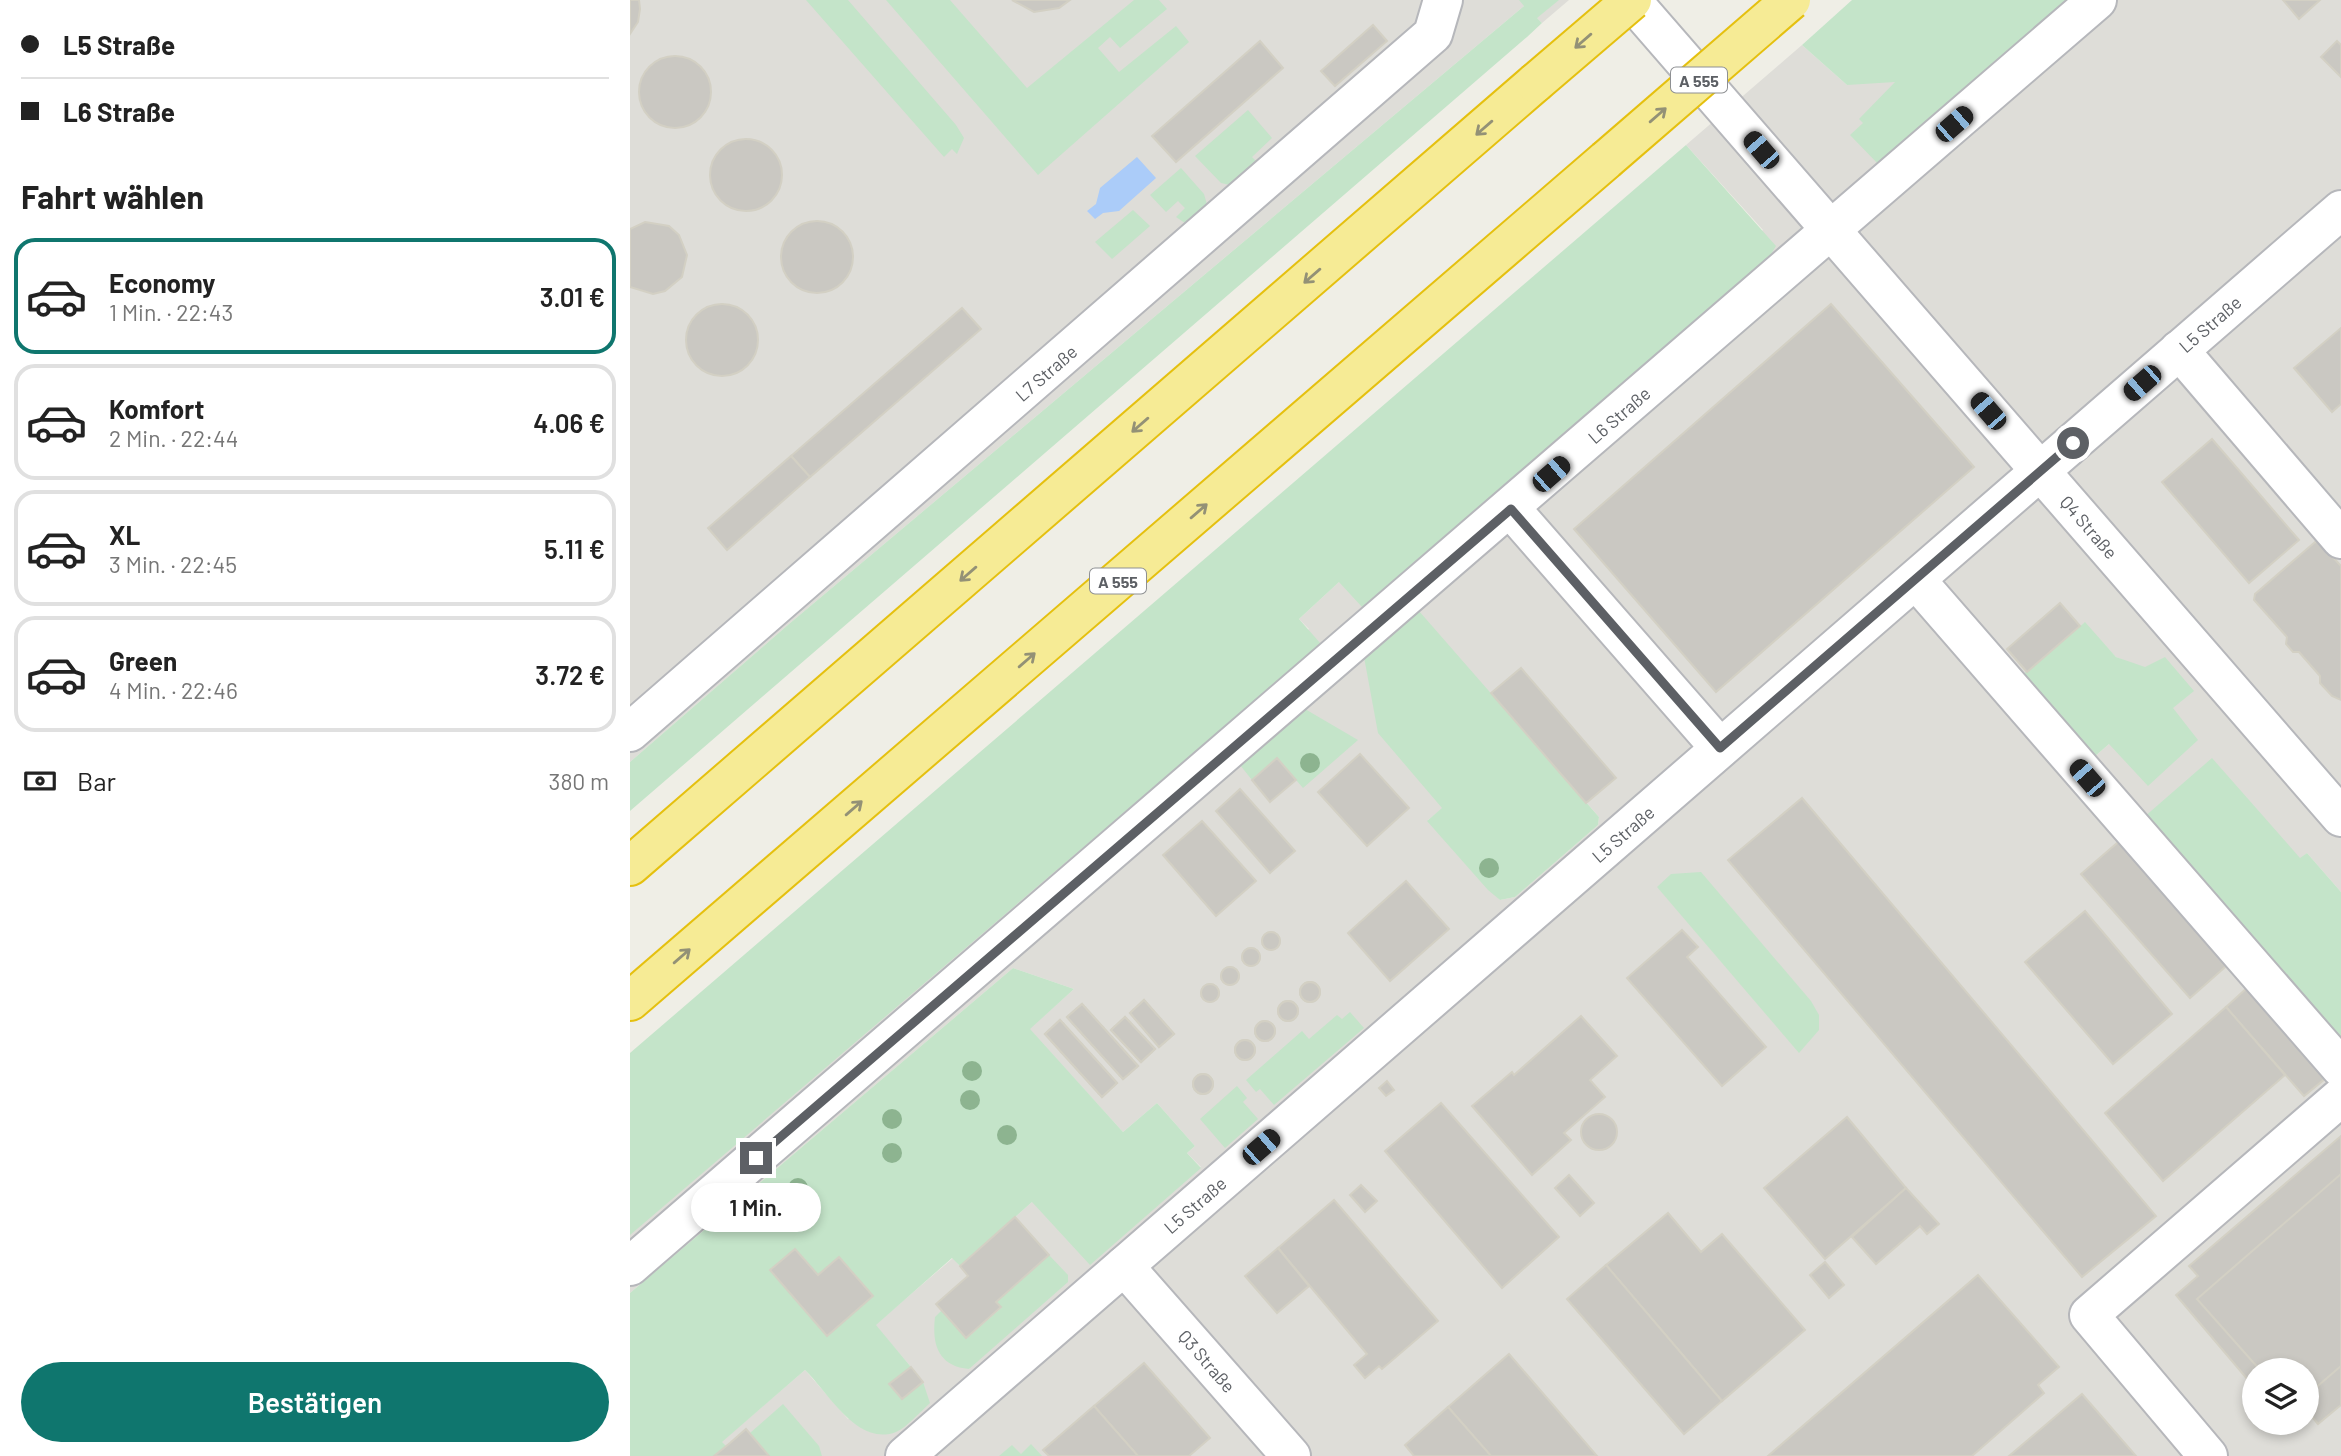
<!DOCTYPE html>
<html lang="de">
<meta charset="utf-8">
<style>
body{margin:0;font-family:Barlow,sans-serif;background:#f6f6f6;color:#222;height:100vh;display:flex;flex-direction:column;font-size:26px;white-space:nowrap}
*{box-sizing:border-box;margin:0}
p{font-size:23px;color:#767676}
.icon{flex:none;width:38px;height:38px;fill:none;stroke:currentColor;stroke-width:2;stroke-linecap:round;stroke-linejoin:round}
.map{position:relative;flex:1;overflow:hidden}
.details{display:flex;flex-direction:column;background:#fff;width:630px}
.details>*{flex:none}
.hud{display:grid;align-content:center;height:154px;padding:0 21px;background:#fff}
.controls{position:absolute;left:1612px;top:1358px;display:grid;gap:14px}
.controls a{display:grid;place-items:center;width:77px;height:77px;border-radius:50%;background:#fff;box-shadow:0 4px 10px #0003;font-size:35px}
.end{position:absolute;width:32px;height:32px;margin:-16px;border:9px solid #5d6065;background:#fff;box-shadow:0 0 0 4px #fff}
.from{border-radius:50%}
.bubble{position:absolute;height:49px;border-radius:24px;background:#fff;box-shadow:0 4px 10px #0003;font-size:23px;font-weight:600;line-height:49px;text-align:center}
.car{position:absolute;width:21px;height:42px;margin:-21px -10px;border-radius:9px;box-shadow:0 0 5px 2px #0007;background:linear-gradient(#222 24%,#8ab4d8 0 40%,#222 0 76%,#8ab4d8 0 86%,#222 0)}
.hud b{display:flex;align-items:center;gap:24px;height:66px;font-size:26px}
.hud b+b{border-top:2px solid #e0e0e0}
.hud i{width:18px;height:18px;background:#222}
ul{padding:0;list-style:none}
li{display:flex;align-items:center;gap:21px;height:116px;margin:0 14px 10px;padding:0 7px;border:4px solid #e0e0e0;border-radius:21px}
li div{flex:1}
li b{display:block;font-size:26px}
li em{font-style:normal;font-weight:600}
li.active{border-color:#0f766e}
li>.icon{width:63px;height:63px;stroke-width:1.5}
h2{padding:0 21px;font-size:32px;line-height:84px}
.pay{display:flex;align-items:center;gap:18px;height:77px;padding:0 21px;font-size:26px}
.pay p{margin-inline-start:auto}
.action{display:flex;gap:14px;margin-top:auto;padding:14px 21px}
.action a{flex:1;height:80px;border-radius:42px;background:#0f766e;color:#fff;font-size:28px;font-weight:600;line-height:80px;text-align:center}
main{display:flex;flex:1;min-height:0}
.map>svg:first-child{display:block}
.industrial{fill:#deddd8;fill-rule:evenodd}
.green{fill:#c4e4c9;fill-rule:evenodd}
.water{fill:#abccf9}
.building{fill:#cac8c2;stroke:#d3d0c4;stroke-width:2}
.lines{fill:none;stroke-linecap:round;stroke-linejoin:round}
.minor-casing{stroke:#b6b7bb;stroke-width:42}
.highway-casing{stroke:#e5c00f;stroke-width:42}
.minor{stroke:#fff;stroke-width:38}
.highway{stroke:#f6eb95;stroke-width:38}
.highway-bridge-casing{stroke:#e5c00f;stroke-width:42;stroke-linecap:butt}
.highway-bridge{stroke:#f6eb95;stroke-width:38}
.tree{fill:#8db490}
.oneway{stroke:#939176}
.route{stroke:#5d6065;stroke-width:9}
.labels{text-anchor:middle;dominant-baseline:central;stroke-width:5;stroke-linejoin:round;paint-order:stroke}
.shield{fill:#fff;stroke:#8e9093;stroke-width:2}
.shield-label{font-size:16px;font-weight:bold;fill:#5d6065}
.street-label{font-size:18px;fill:#5d6065;stroke:#fff}
</style>
<main>
<section class="details">
<div class="hud">
<b><i class="from"></i>L5 Straße</b>
<b><i></i>L6 Straße</b>
</div>
<h2>Fahrt wählen</h2>
<ul>
<li class="active"><svg class="icon" aria-label="car" viewBox="0 0 24 24"><path d="M5 17H2v-5l4-1 3-4h7l3 4 3 1v5h-3M9 17h6M6 11h13"/><circle cx="7" cy="17" r="2"/><circle cx="17" cy="17" r="2"/></svg><div><b>Economy</b><p>1 Min. · 22:43</p></div><em>3.01 €</em></li>
<li><svg class="icon" aria-label="car" viewBox="0 0 24 24"><path d="M5 17H2v-5l4-1 3-4h7l3 4 3 1v5h-3M9 17h6M6 11h13"/><circle cx="7" cy="17" r="2"/><circle cx="17" cy="17" r="2"/></svg><div><b>Komfort</b><p>2 Min. · 22:44</p></div><em>4.06 €</em></li>
<li><svg class="icon" aria-label="car" viewBox="0 0 24 24"><path d="M5 17H2v-5l4-1 3-4h7l3 4 3 1v5h-3M9 17h6M6 11h13"/><circle cx="7" cy="17" r="2"/><circle cx="17" cy="17" r="2"/></svg><div><b>XL</b><p>3 Min. · 22:45</p></div><em>5.11 €</em></li>
<li><svg class="icon" aria-label="car" viewBox="0 0 24 24"><path d="M5 17H2v-5l4-1 3-4h7l3 4 3 1v5h-3M9 17h6M6 11h13"/><circle cx="7" cy="17" r="2"/><circle cx="17" cy="17" r="2"/></svg><div><b>Green</b><p>4 Min. · 22:46</p></div><em>3.72 €</em></li>
</ul>
<div class="pay"><svg class="icon" aria-label="cash" viewBox="0 0 24 24"><path d="M3 7h18v10H3z"/><circle cx="12" cy="12" r="2"/></svg>Bar<p>380 m</p></div>
<div class="action"><a>Bestätigen</a></div>
</section>
<div class="map">
<svg width="1711" height="1456" viewBox="0 0 1711 1456">
<rect width="100%" height="100%" fill="#efeee6"/>
<!-- industrial -->
<g class="industrial">
<path d="M0,0h939l-27,23 -18,-17 -735,618 -159,138z"/>
<path d="M1390,0h321v892l-34,-39 -6,5 40,186v412h-1627l11,-10 -4,-4 84,-72 43,49 54,-20 -13,-15 22,-17 -36,-42 78,-67 7,8 72,-64 169,-35 -14,-14 8,-7 -38,-43 -34,29 -94,-103 45,-40 -61,-21 -383,325v-84l679,-580 -10,-10 41,-38 11,13 412,-364 -77,-85 116,-100 45,40zM1454,623l32,34 77,34 -21,17 -63,36 -16,14 -72,-81zM675,709l-9,71 -19,-22zM924,765l45,52 -1,8 -83,72 -15,3 -72,-80 14,-11zM371,1307l-32,62 -3,-31zM1624,1370h52v53h-52z"/>
</g>
<!-- green -->
<g class="green">
<path d="M176,0h42l108,125 8,13 -7,16 -5,-5 -8,8z"/>
<path d="M256,0h64l77,88 107,-88h25l8,9 -47,39 -10,-11 -12,11 21,24 57,-46 13,16 -151,133z"/>
<path d="M889,0h40l-22,18 5,5 -15,14 -897,774v-49l159,-138 735,-618z"/>
<path d="M1222,0h214l-186,166 -30,-31 13,-12 -4,-4 36,-37 -48,3 -45,-40z"/>
<path d="M618,110l24,28 -20,19 6,6 -24,23 -13,-3 -26,-27z"/>
<path d="M1056,145l90,101 -8,13 -406,348 -23,-25 -40,37 22,25 -691,591v-182z"/>
<path d="M551,168l23,26 4,14 -20,17 -12,-8 9,-9 -7,-7 -12,11 -16,-17z"/>
<path d="M503,210l17,16 -38,33 -17,-17z"/>
<path d="M789,611l180,206 -1,8 -83,72 -15,3 -12,-10 -61,-69 15,-13 -64,-75 -14,-76z"/>
<path d="M1455,622l31,35 29,10 20,-10 29,34 -21,17 25,32 -50,46 -39,-42 -16,14 -72,-82z"/>
<path d="M675,709l53,31 -55,48 -26,-30 -25,22 -12,-15z"/>
<path d="M1582,758l88,100 7,-5 34,39v152l-198,-226z"/>
<path d="M1071,872l110,129 8,14v15l-20,23 -142,-166 14,-13z"/>
<path d="M383,968l61,21 -44,40 93,103 34,-29 38,43 -8,7 14,15 -111,97 -58,-63 -72,64 -8,-8 -76,67 35,42 -21,18 12,14 21,-17 7,21c-10,9 -23,24 -34,29 -39,15 -68,-40 -91,-62l-83,72 4,4 -12,10h-84v-163zM165,1249l23,26 21,-18 34,39 -46,40 -57,-66z"/>
<path d="M720,1012l14,16 -90,77 -14,-16 -4,3 -10,-12 56,-49 7,8 28,-24 5,4z"/>
<path d="M607,1086l10,12 -4,4 15,17 -33,29 -25,-29z"/>
<path d="M419,1255l19,20v7l-99,87c-32,-3 -37,-26 -34,-52l7,-7 25,28 34,-30 -5,-6z"/>
<path d="M153,1404l36,42 3,10h-53l-19,-23z"/>
<path d="M401,1444l11,12h-43l13,-11 9,9z"/>
</g>
<!-- water -->
<path class="water" d="M507,157l19,21 -37,33 -16,2 -8,6 -8,-8 9,-7 4,-16z"/>
<!-- building -->
<g class="building">
<path d="M0,0h9l1,9 -2,13 -8,12z"/>
<path d="M382,0h58l-11,8 -25,4z"/>
<path d="M1653,0h37l-21,19z"/>
<path d="M743,25l14,16 -52,45 -14,-15z"/>
<path d="M630,41l23,27 -107,94 -24,-26z"/>
<path d="M1707,41l4,4v32l-20,-20z"/>
<circle cx="45" cy="92" r="36"/>
<circle cx="116" cy="175" r="36"/>
<circle cx="187" cy="257" r="36"/>
<path d="M15,222l24,4 10,9 8,20 -5,22 -17,14 -12,3 -23,-7v-58z"/>
<path d="M1201,304l143,163 -258,225 -142,-163z"/>
<circle cx="92" cy="340" r="36"/>
<path d="M332,308l19,21 -171,148 -19,-21z"/>
<path d="M1711,328v76l-9,8 -38,-44z"/>
<path d="M1582,439l87,101 -50,43 -87,-101z"/>
<path d="M161,456l19,21 -83,73 -19,-22z"/>
<path d="M1685,542l5,1 21,23v134l-9,-4 -12,-13v-7l-21,-24h-6l-7,-8 1,-7 -33,-37 1,-6z"/>
<path d="M1430,603l20,23 -53,46 -20,-23z"/>
<path d="M891,668l95,110 -30,25 -95,-110z"/>
<path d="M730,754l49,54 -42,38 -49,-54z"/>
<path d="M647,758l19,22 -26,22 -18,-22z"/>
<path d="M610,789l55,62 -25,22 -54,-62z"/>
<path d="M1172,798l354,418 -74,61 -354,-417z"/>
<path d="M572,821l54,60 -40,35 -53,-61z"/>
<path d="M1493,838l109,123 -42,37 -109,-124z"/>
<path d="M776,881l43,48 -59,52 -42,-48z"/>
<path d="M1455,911l87,103 -59,50 -88,-102z"/>
<path d="M1052,930l16,17 -11,10 79,90 -44,39 -95,-108z"/>
<circle cx="641" cy="941" r="9"/>
<circle cx="641" cy="941" r="9"/>
<circle cx="621" cy="957" r="9"/>
<circle cx="621" cy="957" r="9"/>
<circle cx="600" cy="976" r="9"/>
<circle cx="600" cy="976" r="9"/>
<circle cx="680" cy="992" r="10"/>
<circle cx="680" cy="992" r="10"/>
<circle cx="580" cy="993" r="9"/>
<circle cx="580" cy="993" r="9"/>
<path d="M1618,987l78,91 -22,18 -78,-89z"/>
<path d="M514,1000l30,34 -15,13 -29,-34z"/>
<path d="M514,1000l30,34 -15,13 -29,-34z"/>
<circle cx="658" cy="1011" r="10"/>
<circle cx="658" cy="1011" r="10"/>
<path d="M452,1004l56,62 -15,13 -56,-62z"/>
<path d="M452,1004l56,62 -15,13 -56,-62z"/>
<path d="M1596,1007l59,68 -122,106 -58,-68z"/>
<path d="M951,1016l36,40 -27,24 15,17 -41,36 7,7 -39,35 -60,-69 40,-34 2,3z"/>
<path d="M495,1017l30,32 -14,13 -30,-32z"/>
<path d="M495,1017l30,32 -14,13 -30,-32z"/>
<path d="M430,1020l57,63 -15,14 -57,-63z"/>
<path d="M430,1020l57,63 -15,14 -57,-63z"/>
<circle cx="635" cy="1031" r="10"/>
<circle cx="635" cy="1031" r="10"/>
<circle cx="615" cy="1050" r="10"/>
<circle cx="615" cy="1050" r="10"/>
<circle cx="573" cy="1084" r="10"/>
<circle cx="573" cy="1084" r="10"/>
<path d="M757,1081l7,9 -8,6 -7,-8z"/>
<path d="M811,1103l118,134 -57,51 -117,-137z"/>
<circle cx="969" cy="1132" r="18"/>
<path d="M1217,1117l59,71 -81,71 -61,-71z"/>
<path d="M1711,1136v269l-23,19 -9,-11 -3,2v-45h-52v17l-78,-92 22,-19 -9,-10z"/>
<path d="M1711,1174v192l-35,30v-26h-46l-63,-71z"/>
<path d="M939,1175l25,28 -14,13 -25,-28z"/>
<path d="M731,1185l16,16 -12,11 -15,-17z"/>
<path d="M1276,1188l33,36 -12,10 -7,-8 -44,38 -24,-27z"/>
<path d="M704,1200l104,121 -56,48 -3,-3 -14,12 -11,-13 13,-11 -89,-106z"/>
<path d="M1038,1213l33,39 21,-18 83,96 -83,71 -116,-136z"/>
<path d="M385,1217l34,38 -53,47 5,5 -35,31 -30,-34 32,-28 -8,-10z"/>
<path d="M648,1248l31,38 -32,27 -32,-37z"/>
<path d="M165,1249l23,26 21,-18 34,39 -46,40 -57,-66z"/>
<path d="M1195,1262l19,23 -15,13 -19,-23z"/>
<path d="M976,1265l116,136 -38,33 -117,-135z"/>
<path d="M1348,1275l81,92 -21,18 6,8 -72,63h-204z"/>
<path d="M879,1354l88,102h-106l-43,-49z"/>
<path d="M514,1363l66,75 -21,18h-51l-44,-50z"/>
<path d="M281,1367l12,15 -21,17 -13,-15z"/>
<path d="M1452,1394l54,62h-127z"/>
<path d="M464,1406l44,50h-89l-6,-6z"/>
<path d="M818,1407l43,49h-77l-9,-11z"/>
<path d="M116,1429l23,27h-55l16,-13z"/>
</g>
<g class="lines">
<!-- minor casing -->
<g class="minor-casing">
<g id="minor">
<path d="M1001,0l710,817"/>
<path d="M1549,350l162,189"/>
<path d="M881,509l209,239"/>
<path d="M1286,580l425,488"/>
<path d="M0,732l803,-698 10,-34"/>
<path d="M0,1266l1467,-1266"/>
<path d="M494,1266l167,190"/>
<path d="M275,1456l1436,-1246"/>
<path d="M1578,1456l-119,-141 252,-218"/>
</g>
</g>
<!-- highway casing -->
<g class="highway-casing">
<g id="highway">
<path d="M0,866l905,-783"/>
<path d="M0,1001l976,-841"/>
</g>
</g>
<!-- minor -->
<use href="#minor" class="minor"/>
<!-- highway -->
<use href="#highway" class="highway"/>
<!-- highway-bridge casing -->
<g class="highway-bridge-casing">
<g id="highway-bridge">
<path d="M905,83l97,-83"/>
<path d="M976,160l185,-160"/>
</g>
</g>
<!-- highway-bridge -->
<use href="#highway-bridge" class="highway-bridge"/>
</g>
<!-- trees -->
<g class="tree">
<circle cx="680" cy="763" r="10"/>
<circle cx="859" cy="868" r="10"/>
<circle cx="342" cy="1071" r="10"/>
<circle cx="340" cy="1100" r="10"/>
<circle cx="262" cy="1119" r="10"/>
<circle cx="377" cy="1135" r="10"/>
<circle cx="262" cy="1153" r="10"/>
<circle cx="168" cy="1188" r="10"/>
</g>
<!-- one-way arrows -->
<defs><path id="oneway-shaft" d="M-6 0H5M1.5-3L5.5 0L1.5 3" fill="none" stroke-width="1.6" stroke-linecap="round" stroke-linejoin="round" transform="scale(1.75)"/></defs>
<g class="oneway">
<use href="#oneway-shaft" transform="translate(953 41) rotate(139)"/>
<use href="#oneway-shaft" transform="translate(1028 115) rotate(-41)"/>
<use href="#oneway-shaft" transform="translate(854 128) rotate(139)"/>
<use href="#oneway-shaft" transform="translate(682 276) rotate(139)"/>
<use href="#oneway-shaft" transform="translate(510 425) rotate(139)"/>
<use href="#oneway-shaft" transform="translate(569 511) rotate(-41)"/>
<use href="#oneway-shaft" transform="translate(338 574) rotate(139)"/>
<use href="#oneway-shaft" transform="translate(397 660) rotate(-41)"/>
<use href="#oneway-shaft" transform="translate(224 808) rotate(-41)"/>
<use href="#oneway-shaft" transform="translate(52 956) rotate(-41)"/>
</g>
<g class="lines">
<!-- route -->
<path class="route" d="M126,1158l755,-649 209,239 353,-305"/>
</g>
<g class="labels">
<!-- shield labels -->
<g class="shield">
<rect x="1041" y="67.5" width="56" height="25" rx="5"/>
<rect x="460" y="568.5" width="56" height="25" rx="5"/>
</g>
<g class="shield-label">
<text x="1069" y="80">A 555</text>
<text x="488" y="581">A 555</text>
</g>
<!-- street labels -->
<g class="street-label">
<text transform="translate(1580 324) rotate(-41)">L5 Straße</text>
<text transform="translate(416 373) rotate(-41)">L7 Straße</text>
<text transform="translate(989 415) rotate(-41)">L6 Straße</text>
<text transform="translate(1459 527) rotate(49)">Q4 Straße</text>
<text transform="translate(993 834) rotate(-41)">L5 Straße</text>
<text transform="translate(565 1205) rotate(-41)">L5 Straße</text>
<text transform="translate(577 1361) rotate(49)">Q3 Straße</text>
</g>
</g>
</svg>
<div class="controls">
<a><svg class="icon" aria-label="layers" viewBox="0 0 24 24"><path d="M12 4l9 5-9 5-9-5zM3 14l9 5 9-5"/></svg></a>
</div>
<i class="end from" style="left:1443px;top:443px"></i>
<i class="end" style="left:126px;top:1158px"></i>
<div class="bubble" style="left:61px;top:1183px;width:130px">1 Min.</div>
<i class="car" style="left:1324px;top:124px;rotate:49deg"></i>
<i class="car" style="left:1131px;top:150px;rotate:319deg"></i>
<i class="car" style="left:1512px;top:383px;rotate:229deg"></i>
<i class="car" style="left:1358px;top:411px;rotate:319deg"></i>
<i class="car" style="left:921px;top:474px;rotate:49deg"></i>
<i class="car" style="left:1457px;top:778px;rotate:319deg"></i>
<i class="car" style="left:631px;top:1147px;rotate:49deg"></i>
</div>
</main>
